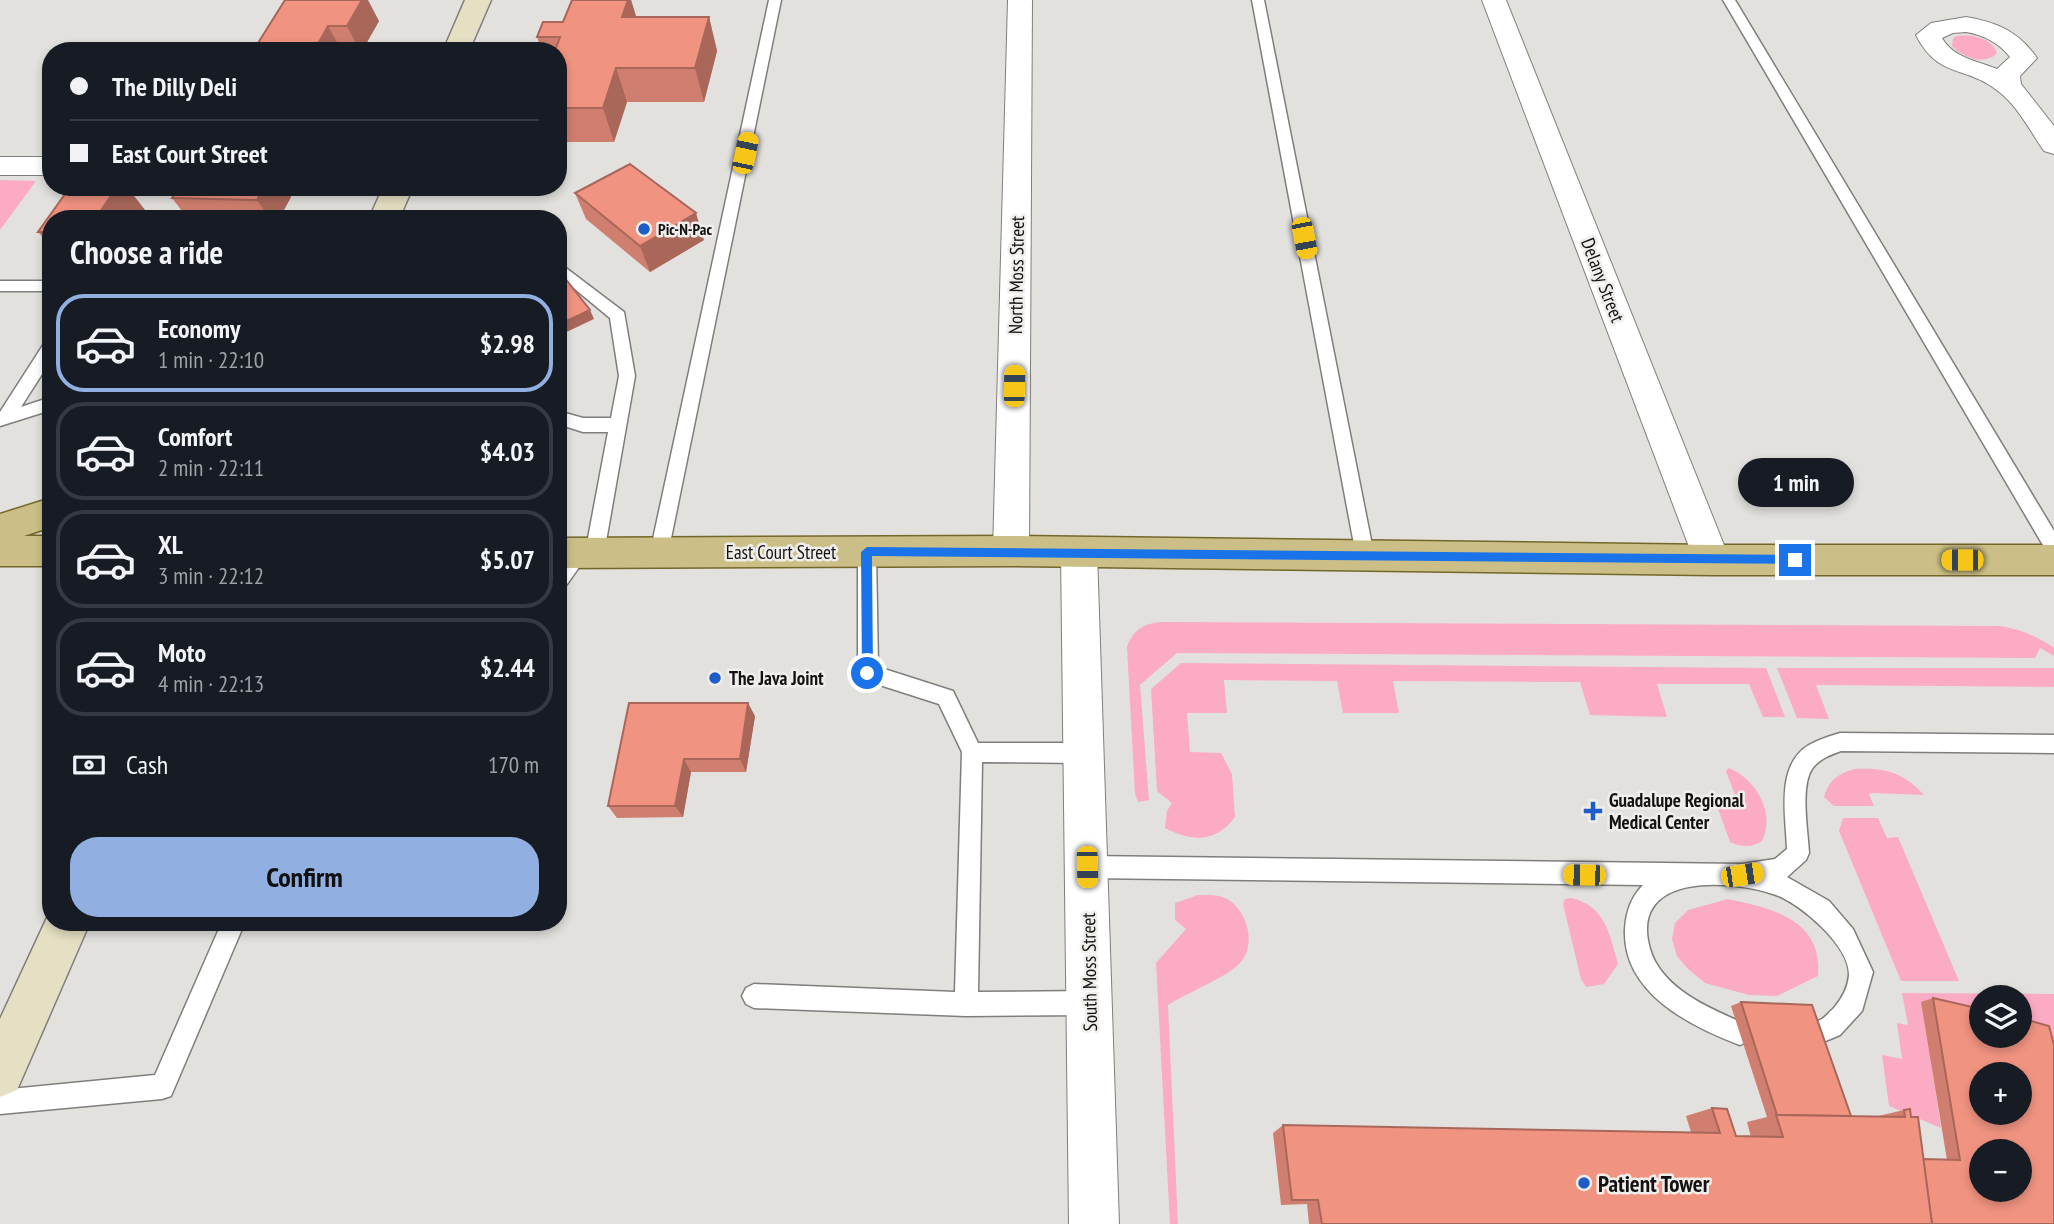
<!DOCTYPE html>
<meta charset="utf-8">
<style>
body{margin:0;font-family:"PT Sans Narrow",sans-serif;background:#20242c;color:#f1f3f6;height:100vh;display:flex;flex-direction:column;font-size:26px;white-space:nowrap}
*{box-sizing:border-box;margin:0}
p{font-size:23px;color:#9ea1a6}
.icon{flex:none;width:38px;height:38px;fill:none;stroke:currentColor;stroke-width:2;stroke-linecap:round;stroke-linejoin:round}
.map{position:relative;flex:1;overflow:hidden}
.panel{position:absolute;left:42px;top:210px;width:525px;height:721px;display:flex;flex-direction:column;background:#171b24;border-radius:28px;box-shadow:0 4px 10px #0003}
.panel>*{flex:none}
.banner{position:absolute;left:42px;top:42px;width:525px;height:154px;border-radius:28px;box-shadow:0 4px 10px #0003;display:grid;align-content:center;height:154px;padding:0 28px;background:#171b24}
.tools{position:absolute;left:1969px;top:985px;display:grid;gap:14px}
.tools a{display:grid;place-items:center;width:63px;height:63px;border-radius:50%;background:#171b24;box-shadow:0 4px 10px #0003;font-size:35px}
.end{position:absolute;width:32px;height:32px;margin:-16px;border:9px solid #1a73e8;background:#fff;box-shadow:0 0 0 4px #fff}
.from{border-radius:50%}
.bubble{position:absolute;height:49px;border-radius:24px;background:#171b24;box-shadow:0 4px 10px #0003;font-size:23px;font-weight:600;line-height:49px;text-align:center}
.car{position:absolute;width:21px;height:42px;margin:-21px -10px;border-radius:9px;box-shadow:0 0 5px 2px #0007;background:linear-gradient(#f5c518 24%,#345 0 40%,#f5c518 0 76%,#345 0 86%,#f5c518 0)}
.banner b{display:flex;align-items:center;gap:24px;height:66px;font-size:26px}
.banner b+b{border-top:2px solid #363941}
.banner i{width:18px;height:18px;background:#f1f3f6}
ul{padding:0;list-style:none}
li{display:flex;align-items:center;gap:21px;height:98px;margin:0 14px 10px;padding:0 14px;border:4px solid #363941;border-radius:28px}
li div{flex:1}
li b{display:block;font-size:26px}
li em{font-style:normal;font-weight:600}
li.selected{border-color:#92afe1}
li>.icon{width:63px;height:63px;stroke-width:1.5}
h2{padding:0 28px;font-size:32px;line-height:84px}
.pay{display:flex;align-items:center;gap:18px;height:77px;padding:0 28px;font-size:26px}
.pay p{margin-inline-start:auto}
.primary-button{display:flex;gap:14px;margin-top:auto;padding:14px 28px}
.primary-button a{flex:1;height:80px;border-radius:28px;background:#92afe1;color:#111;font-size:28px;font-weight:600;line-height:80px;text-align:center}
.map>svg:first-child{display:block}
.green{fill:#fbabc4}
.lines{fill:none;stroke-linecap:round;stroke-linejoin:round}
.lane-casing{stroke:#807e7c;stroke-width:3}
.street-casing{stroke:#807e7c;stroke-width:2}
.secondary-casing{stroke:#807e7c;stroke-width:3}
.primary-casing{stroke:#74672a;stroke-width:3}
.lane{fill:#fff;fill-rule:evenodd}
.street{fill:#fff;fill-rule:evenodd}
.secondary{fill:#e5dfc3;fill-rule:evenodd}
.primary{fill:#cbbf87;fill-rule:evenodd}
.wall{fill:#cf7e6f}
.shaded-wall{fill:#a9675a}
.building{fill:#f19381;stroke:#a9675a;stroke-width:2;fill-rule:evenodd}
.route{fill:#1a73e8}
.poi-dot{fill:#1f5cc8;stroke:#f0eeeb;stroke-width:2.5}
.labels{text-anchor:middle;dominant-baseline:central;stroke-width:5;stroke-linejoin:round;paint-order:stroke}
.far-poi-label{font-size:16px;font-weight:bold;fill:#131211;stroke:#f0eeeb;text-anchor:start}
.street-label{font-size:19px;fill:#131211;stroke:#f0eeeb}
.poi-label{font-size:19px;font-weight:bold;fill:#131211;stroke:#f0eeeb;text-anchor:start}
.near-poi-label{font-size:23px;font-weight:bold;fill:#131211;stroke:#f0eeeb;text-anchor:start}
</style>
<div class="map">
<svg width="2054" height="1224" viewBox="0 0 2054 1224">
<rect width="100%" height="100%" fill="#e3e1de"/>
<!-- green -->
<g class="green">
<path d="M1957,36c15,-2 35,2 40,17 -12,13 -34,5 -45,-7l1,-8z"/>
<path d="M0,180l36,1 -36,49z"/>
<path d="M1162,622l838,4c20,3 37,10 54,22v8l-14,-8 -5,10 -858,-5 -37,32 9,115 -11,2 -3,-8 -8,-147c6,-17 17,-24 35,-25z"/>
<path d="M1181,663l585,5 19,49h-22l-14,-33h-92l10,33 -77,-2 -10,-33 -187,-1 6,32h-56l-6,-32 -113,-1 3,33h-40l3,39 31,1 11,21 3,43c-19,26 -43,25 -70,11l2,-17 5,-8 -15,-12 -6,-102z"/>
<path d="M1777,668h277v19l-238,-2 13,34 -32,-1z"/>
<path d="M1729,768c27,11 47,45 33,73 -11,7 -20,6 -32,1l-13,-36h22l-13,-35z"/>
<path d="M1855,769c30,-1 48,3 69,26l-51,-2 -4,1 5,12h-40l-10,-9c5,-17 15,-24 31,-28z"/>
<path d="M1843,818h35l9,20 11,-1 61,144h-58l-62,-150z"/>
<path d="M1198,895c8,0 19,-1 27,3 22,10 33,47 14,66 -14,14 -52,29 -71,41l10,219h-8l-14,-261 30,-34 -11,-9v-17z"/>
<path d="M1571,898c34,7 39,37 47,66l-14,20 -18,3 -5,-8 -18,-75 2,-5z"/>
<path d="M1728,899c45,10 95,20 90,77l-41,20 -28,-1 -44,-12 -18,-15 -10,-12 -5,-17 3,-16 13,-13z"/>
<path d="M1902,993l152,1v58l-34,-26v-28h-39v18l-59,-14 19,126 -52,-22 -7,-51 20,4 -5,-36 11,2z"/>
</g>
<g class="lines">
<!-- lane casing -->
<g class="lane-casing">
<g id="lane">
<path d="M769,0h12l-113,553 -2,5 -7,3 -7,-3 -2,-5z"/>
<path d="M1252,0h12l110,555 -2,5 -7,3 -7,-3 -2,-5z"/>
<path d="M1723,0h12l319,531v24l-7,-3z"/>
<path d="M558,262l66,50 11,64 -31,177 -2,5 -7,3 -8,-5 -22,31 -7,2c0,-18 2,-37 21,-44l7,4 22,-117h-25l-25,-8v-13l25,7h28l8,-42 -9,-58 -52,-43z"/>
<rect x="0" y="281" width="51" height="10"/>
<path d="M51,340v20l-30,47 30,-10v13l-51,16v-14l45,-70z"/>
<path d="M867,544l7,3 2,5 2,115 75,24 25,52h106l7,3 3,7 -3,7 -7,3 -102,-1 -4,230 112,-1 8,4 4,8 -4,8 -8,4 -124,1 -212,-8 -8,-4 -4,-8 4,-8 8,-4 201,8 7,-240 -23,-48 -78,-25 -3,-6v-121l2,-5z"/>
<path d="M1840,733l214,2v18l-213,-2c-11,4 -22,8 -29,18 -12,18 -4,63 -3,84l-3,7 -19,17 42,24 24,28 20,43 -11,39 -22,24 -29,12 -8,-4 -4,-8 4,-8c6,-3 14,-5 19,-8 5,-3 8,-8 12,-11 8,-10 14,-20 15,-33 1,-29 -48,-71 -73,-80 -45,-16 -148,-23 -126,54 12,41 63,61 98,76l4,8 -4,8 -8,4c-50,-19 -118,-52 -115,-116 1,-17 6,-32 18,-44l-556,-7 -8,-3 -3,-8 3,-8 8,-3 655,8 33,-5 12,-10c-1,-32 -12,-84 22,-104 9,-5 21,-9 31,-12z"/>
<path d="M222,922h23l-74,174 -9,3 -162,15v-24l155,-15z"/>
</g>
</g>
<!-- street casing -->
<g class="street-casing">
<g id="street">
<path d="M1008,0h24l-3,551 -5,10 -13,5 -13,-5 -5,-10z"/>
<path d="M1482,0h24l224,560 -5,10 -13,5 -13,-5 -5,-10z"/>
<path d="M1966,17c31,5 53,15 71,41l-17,18 1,8 33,42v28l-10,-3c-14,-20 -26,-45 -46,-60 -32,-26 -60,-12 -82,-56l15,-12zM1966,32c18,3 33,11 44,25l-13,12c-19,-8 -44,-11 -55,-31l11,-5z"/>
<rect x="0" y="157" width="51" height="18"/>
<path d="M1079,537l13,5 5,10 22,672h-50l-8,-672 5,-10z"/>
</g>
</g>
<!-- secondary casing -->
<g class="secondary-casing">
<g id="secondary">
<path d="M465,0h26l-22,51h-26z"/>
<path d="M383,187h30l-14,32h-30z"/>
<path d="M51,909v13h39l-73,168 -17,7v-78z"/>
</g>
</g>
<!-- primary casing -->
<g class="primary-casing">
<g id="primary">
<path d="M51,498v29l-27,9h27v30h-51v-52z"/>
<path d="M1011,536l701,9h342v30h-342l-701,-9 -453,2v-30z"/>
</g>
</g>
<!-- lane -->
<use href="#lane" class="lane"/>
<!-- street -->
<use href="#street" class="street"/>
<!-- secondary -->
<use href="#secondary" class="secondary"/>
<!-- primary -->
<use href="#primary" class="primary"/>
</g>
<!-- wall -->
<g class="wall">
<path d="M285,0l94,21 -17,30h-109z"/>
<path d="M572,0h59l5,17h73l8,34 -13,51h-77l-13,40h-56v-91h-16l-5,-14 26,-15z"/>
<path d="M70,187h57l21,27 -3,5h-94v27l-13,-14z"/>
<path d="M179,187h106l6,10 -12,22h-91l-16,-21z"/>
<path d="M575,193l129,47 -54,32 -64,-53z"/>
<path d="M755,716l-9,56h-55l-8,45 -66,1 -9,-12z"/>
<path d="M1933,998l120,47 1,179h-745l-2,-20 -26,1 -8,-72 10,-8 408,7 -5,-16 26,-8 24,28 15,1 -4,-15 20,-5 -36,-111 10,-4 110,114 23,1 30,-7 7,7 12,42 24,1 -26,-158z"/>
</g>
<!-- shaded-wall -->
<g class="shaded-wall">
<path d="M362,0h6l11,21 -17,30h-2l-13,-25z"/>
<path d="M628,0h3l9,29 -18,-12z"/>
<path d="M709,17l8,34 -13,51 -9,-34z"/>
<path d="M328,26l14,25h-28z"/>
<path d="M616,68l11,34 -13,40 -11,-34z"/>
<path d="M117,187h10l21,27 -3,5h-50z"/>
<path d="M264,187h21l6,10 -12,22h-9l-13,-19z"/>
<path d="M696,213l8,27 -54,32 -10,-26z"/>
<path d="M590,310l4,9 -36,17v-11z"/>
<path d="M748,703l7,13 -9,56 -6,-13z"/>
<path d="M684,759l7,13 -8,45 -8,-11z"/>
</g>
<!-- building -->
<g class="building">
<path d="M285,0h77l-15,26h-19l-14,25h-61z"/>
<path d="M572,0h56l-6,17h87l-14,51h-79l-13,40h-45v-57h-3l5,-14h-23l6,-15h20z"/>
<path d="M630,164l66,49 -56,33 -65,-53z"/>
<path d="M70,187h47l-22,32h-44v13h-13z"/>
<path d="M179,187h85l-7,13 -85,-2z"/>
<path d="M560,272l30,38 -32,15v-52z"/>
<path d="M629,703h119l-8,56h-56l-9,47h-67z"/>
<path d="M1933,998l48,11v27h39v-18l29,8 5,19v179h-122l-9,-65 37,1zM1981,1074h39v39h-39zM1981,1152h39v38h-39z"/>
<path d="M1741,1002l71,3 39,111 -74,-1z"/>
<path d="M1712,1108l15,1 9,27 47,1 -7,-22 129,2 -1,-7 6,-1 1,8h7l14,107h-610l-4,-24h-26l-9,-75 437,8z"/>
</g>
<!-- route -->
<path class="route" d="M867,547l928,8 6,5 -6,4 -923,-8 1,117 -6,5 -5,-5 -1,-121z"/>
<!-- markers -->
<g class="poi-dot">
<circle cx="644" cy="229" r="7"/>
<circle cx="715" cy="678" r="7"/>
<path d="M1589.5 800.5h7v7h7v7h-7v7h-7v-7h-7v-7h7z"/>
<circle cx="1584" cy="1183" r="7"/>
</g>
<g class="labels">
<!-- far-poi labels -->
<g class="far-poi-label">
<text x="658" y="229">Pic-N-Pac</text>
</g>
<!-- street labels -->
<g class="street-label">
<text transform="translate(1016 275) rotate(-89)">North Moss Street</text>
<text transform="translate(1603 280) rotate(69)">Delany Street</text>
<text x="781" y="552">East Court Street</text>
<text transform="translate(1089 972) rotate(-91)">South Moss Street</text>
</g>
<!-- poi labels -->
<g class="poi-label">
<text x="729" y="678">The Java Joint</text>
<text x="1609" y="800">Guadalupe Regional<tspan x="1609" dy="22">Medical Center</tspan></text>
</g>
<!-- near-poi labels -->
<g class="near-poi-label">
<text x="1598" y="1183">Patient Tower</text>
</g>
</g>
</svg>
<div class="tools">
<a><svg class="icon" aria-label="layers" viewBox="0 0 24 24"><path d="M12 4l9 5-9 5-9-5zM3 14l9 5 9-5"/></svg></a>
<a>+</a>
<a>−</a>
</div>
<i class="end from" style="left:867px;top:673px"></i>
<i class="end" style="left:1795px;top:560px"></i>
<div class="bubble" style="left:1738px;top:458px;width:116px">1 min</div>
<i class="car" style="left:745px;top:153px;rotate:12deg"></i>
<i class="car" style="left:1304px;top:238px;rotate:169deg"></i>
<i class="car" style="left:1014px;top:386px;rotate:1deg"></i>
<i class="car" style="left:1962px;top:560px;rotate:270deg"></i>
<i class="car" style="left:1087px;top:867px;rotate:179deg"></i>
<i class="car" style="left:1584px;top:875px;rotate:271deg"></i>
<i class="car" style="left:1742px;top:875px;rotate:81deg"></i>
<div class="banner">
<b><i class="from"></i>The Dilly Deli</b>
<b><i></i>East Court Street</b>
</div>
<section class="panel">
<h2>Choose a ride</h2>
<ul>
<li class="selected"><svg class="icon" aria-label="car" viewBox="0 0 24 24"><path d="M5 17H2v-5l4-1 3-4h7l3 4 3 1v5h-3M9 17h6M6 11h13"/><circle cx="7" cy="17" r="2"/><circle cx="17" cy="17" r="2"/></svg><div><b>Economy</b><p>1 min · 22:10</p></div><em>$2.98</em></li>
<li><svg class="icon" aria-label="car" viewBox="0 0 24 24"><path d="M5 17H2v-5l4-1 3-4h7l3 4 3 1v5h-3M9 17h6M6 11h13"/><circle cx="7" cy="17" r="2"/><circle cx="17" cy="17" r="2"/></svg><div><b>Comfort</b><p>2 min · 22:11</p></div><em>$4.03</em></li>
<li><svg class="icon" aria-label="car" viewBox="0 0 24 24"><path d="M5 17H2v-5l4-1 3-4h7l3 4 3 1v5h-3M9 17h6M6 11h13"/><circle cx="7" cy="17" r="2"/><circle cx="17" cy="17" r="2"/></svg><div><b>XL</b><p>3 min · 22:12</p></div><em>$5.07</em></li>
<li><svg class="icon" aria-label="car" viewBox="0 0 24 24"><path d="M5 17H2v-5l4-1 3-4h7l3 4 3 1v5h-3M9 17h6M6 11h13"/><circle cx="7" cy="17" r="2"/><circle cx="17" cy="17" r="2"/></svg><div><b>Moto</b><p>4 min · 22:13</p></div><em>$2.44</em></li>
</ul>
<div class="pay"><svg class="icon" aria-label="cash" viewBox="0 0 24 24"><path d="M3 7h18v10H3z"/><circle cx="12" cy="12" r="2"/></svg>Cash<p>170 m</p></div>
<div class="primary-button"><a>Confirm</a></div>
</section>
</div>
